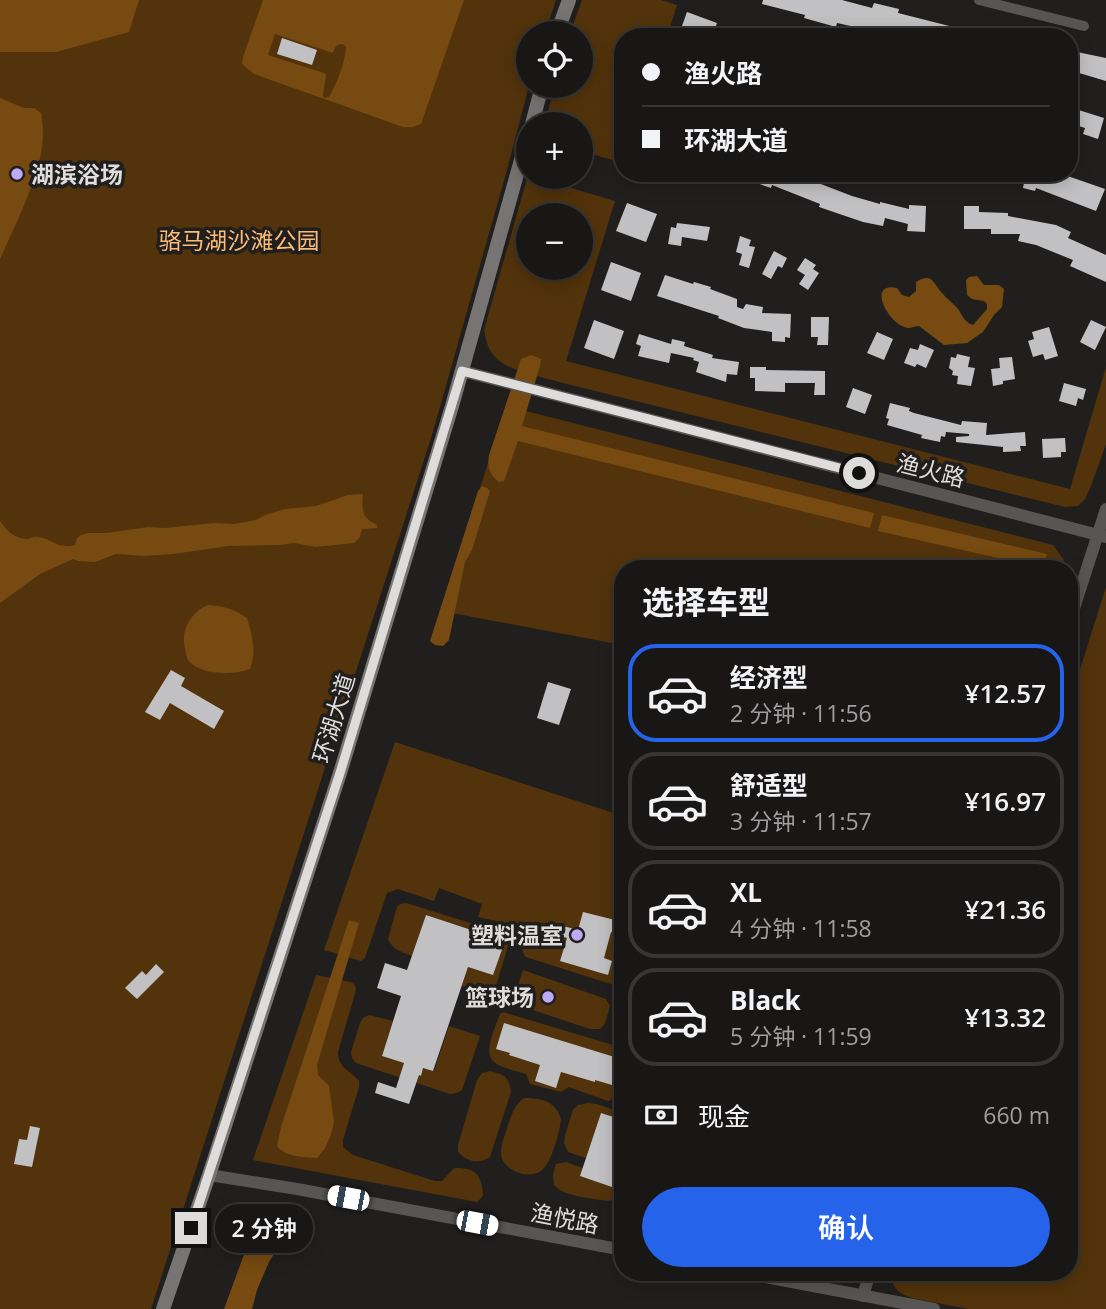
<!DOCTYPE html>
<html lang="zh">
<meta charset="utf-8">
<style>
body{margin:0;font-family:"Open Sans","Noto Sans SC",sans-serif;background:#252423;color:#f1f3f6;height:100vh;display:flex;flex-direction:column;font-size:26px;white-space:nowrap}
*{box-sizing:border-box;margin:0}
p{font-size:23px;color:#9f9fa1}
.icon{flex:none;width:38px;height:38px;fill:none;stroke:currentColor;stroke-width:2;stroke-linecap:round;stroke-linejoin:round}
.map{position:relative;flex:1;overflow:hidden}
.panel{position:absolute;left:614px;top:560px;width:464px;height:721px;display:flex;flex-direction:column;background:#181716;border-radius:28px;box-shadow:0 4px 18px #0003,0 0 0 2px #363635}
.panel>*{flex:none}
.top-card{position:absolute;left:614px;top:28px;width:464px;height:154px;border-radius:28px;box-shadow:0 4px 18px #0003,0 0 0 2px #363635;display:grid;align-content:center;height:154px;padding:0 28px;background:#181716}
.fabs{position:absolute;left:516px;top:21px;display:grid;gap:14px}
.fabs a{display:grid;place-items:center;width:77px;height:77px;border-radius:50%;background:#181716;box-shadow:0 4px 18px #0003,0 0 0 2px #363635;font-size:35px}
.end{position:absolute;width:32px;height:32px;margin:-16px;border:9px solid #dedddc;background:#111;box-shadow:0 0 0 4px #111}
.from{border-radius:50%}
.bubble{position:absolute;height:49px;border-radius:24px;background:#181716;box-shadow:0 4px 18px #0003,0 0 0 2px #363635;font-size:23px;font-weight:600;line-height:49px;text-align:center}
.car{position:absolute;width:21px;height:42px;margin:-21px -10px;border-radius:9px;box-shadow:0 0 5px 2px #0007;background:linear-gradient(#fff 24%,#345 0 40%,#fff 0 76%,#345 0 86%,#fff 0)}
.top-card b{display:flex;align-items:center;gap:24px;height:66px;font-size:26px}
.top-card b+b{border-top:2px solid #363635}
.top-card i{width:18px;height:18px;background:#f1f3f6}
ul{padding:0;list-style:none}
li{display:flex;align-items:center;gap:21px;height:98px;margin:0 14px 10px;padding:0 14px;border:4px solid #363635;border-radius:28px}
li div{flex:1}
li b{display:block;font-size:26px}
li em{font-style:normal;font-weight:600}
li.selected{border-color:#2563eb}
li>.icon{width:63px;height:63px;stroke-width:1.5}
h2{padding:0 28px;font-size:32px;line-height:84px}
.pay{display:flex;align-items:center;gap:18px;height:77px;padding:0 28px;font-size:26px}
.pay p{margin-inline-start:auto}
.primary-button{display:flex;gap:14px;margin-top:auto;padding:14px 28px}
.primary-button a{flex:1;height:80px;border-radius:42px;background:#2563eb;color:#fff;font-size:28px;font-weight:600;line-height:80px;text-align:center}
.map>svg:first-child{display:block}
.green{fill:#52330b;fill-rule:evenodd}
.water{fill:#764a10;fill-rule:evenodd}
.building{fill:#c1c1c4}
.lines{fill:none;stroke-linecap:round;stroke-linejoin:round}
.minor{stroke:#575655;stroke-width:10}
.tertiary{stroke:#575655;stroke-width:12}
.secondary{stroke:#777574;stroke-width:14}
.route{stroke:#dedddc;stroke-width:9}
.poi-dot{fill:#bcaaf6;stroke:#201f1d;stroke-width:2.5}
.labels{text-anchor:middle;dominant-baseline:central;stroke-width:7;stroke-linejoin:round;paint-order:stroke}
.poi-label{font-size:23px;font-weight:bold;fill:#dedddc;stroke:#201f1d;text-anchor:end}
.park-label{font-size:23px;fill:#fcbc75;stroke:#201f1d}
.street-label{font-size:23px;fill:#dedddc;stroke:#201f1d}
</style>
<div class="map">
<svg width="1106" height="1309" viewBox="0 0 1106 1309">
<rect width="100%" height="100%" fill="#201f1d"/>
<!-- green -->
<g class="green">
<path d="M0,0h556l-11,33h-17l1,53 -22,84 -75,265 -281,874h-151z"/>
<path d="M582,0h79l16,5 -10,32h-44v126l-42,-12v-27h-37l11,-38h26v-53h-11z"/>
<path d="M528,175v2h6l81,24 -49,160 504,128 36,-122v77l-15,42 -6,13 -7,7 -13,1 -506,-125c-23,-7 -61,-11 -71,-36 -2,-5 -3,-11 -4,-16zM528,215h53v53h-53z"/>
<path d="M506,406l547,139 11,15 -2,9h-439v76l-182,-34z"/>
<path d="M1106,587v722h-138l-56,-11c-13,-4 -22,-11 -20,-26h177v-568z"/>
<path d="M395,742l228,74v221l-9,-6 -1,-5 7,-39 -94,-30c-6,-7 -3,-13 -1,-21 -8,-13 -32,-15 -47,-19l4,-13 -43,-16 -5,13 -36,-12 -11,4 -22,65 -4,3 -37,-11z"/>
<path d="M406,903l97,30 5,5v8l-15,50 -31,-10 6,-19 25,7 11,-34 -78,-25 -14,41c-10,-4 -19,-6 -24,-17l9,-32 3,-3z"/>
<path d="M523,970l83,29 4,7 -5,18 -5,5h-10l-78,-26z"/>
<path d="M316,975l35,7 4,3 1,5 -18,62c0,16 12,18 21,29v6l-16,53v7l10,8 82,26h7l12,-13c22,-1 28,7 29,28l-6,6 -224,-42z"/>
<path d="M503,1012l120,36v15l-12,37 -3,1 -39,-14 -8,5 -31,-8 -4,-10c-10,-3 -24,-6 -32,-12 -12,-9 2,-36 6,-48z"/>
<path d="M369,1015l24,6 -11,35 22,7 -2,7 18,6 3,-8 11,3 15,-45 31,10 -18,54 -5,3 -7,1 -94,-31 -4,-5 -1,-6 9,-29 3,-5z"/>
<path d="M490,1071c15,4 19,6 21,21l-21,65c-11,8 -24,4 -32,-5v-7l19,-65 5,-7z"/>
<path d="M524,1098c17,0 32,3 37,21 -1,12 -9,43 -19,51 -12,11 -42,0 -41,-18 0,-9 5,-19 7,-27 4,-11 6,-20 16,-27z"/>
<path d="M588,1103l9,1 26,9v7l-22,-7 -15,45 -18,-6 -4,-9 1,-8 8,-25 5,-5z"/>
<path d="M623,1153c0,9 3,33 -1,40 -3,6 -9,7 -14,8 -16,-3 -44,-4 -54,-16l-1,-11 3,-10 10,-2 17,6 -2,8 31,10z"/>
</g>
<!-- water -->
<g class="water">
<path d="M0,0h139l-10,32 -73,20h-56z"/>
<path d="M263,0h201l-43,124 -8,3h-10l-149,-53 -12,-10 1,-7zM275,34l58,19c2,-6 3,-9 10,-9l3,3c-1,16 -9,36 -17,50l-5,1 -1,-3 3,-20 -2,-2 -56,-18z"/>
<path d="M0,98l24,10h10l7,5c1,7 2,14 2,22 0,35 -28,91 -43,124z"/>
<path d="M977,276l7,9h15l5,4 -2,18 -8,8 -11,17 -16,11 -23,2 -25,-19c-3,0 -8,2 -11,2 -20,-3 -42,-47 -11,-40l5,7 7,2 7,-6v-9c16,-10 17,1 26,11 5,6 11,10 16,16 5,7 6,13 15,16l14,-16v-5l-3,-3 -12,-2 -5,-4 -1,-15 3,-3z"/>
<path d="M531,355l10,4 -1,7 -18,60 352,87 -4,15 -352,-87 -14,40 -5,1c-10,-8 -12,-15 -10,-27l32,-96z"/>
<path d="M482,486l5,2 3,3 -18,59 -7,12 -16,78 -6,6 -8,-1 -5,-4 48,-150z"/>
<path d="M363,494c-1,16 -2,23 14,31v3l-15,1 -2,8 -6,6 -38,4 -22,-4 -14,2 -52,1 -54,8 -30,2 -28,-2 -21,8 -17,-1 -5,-2 -33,15 -40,29v-82c6,9 15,18 27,18 4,0 7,-3 11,-2 13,1 21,13 37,8l2,-7 4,-3 7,-2h19l41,-6 17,1 49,-5 20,1 22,-4 9,-5 20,-6 31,-3 32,-11z"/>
<path d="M882,515l165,39 -4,14 -165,-37z"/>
<path d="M208,605c16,1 26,4 39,13 5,17 10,33 3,51 -16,6 -50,7 -62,-9 -2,-3 -2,-7 -3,-11 -5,-18 6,-37 23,-44z"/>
<path d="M349,920l10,3 -42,142 1,10 11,11 5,36 -3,13 -6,13 -8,10c-13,-1 -32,-1 -40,-12l4,-19z"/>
<path d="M268,1218h13l5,9 -1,10 -16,25 -12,28 -5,19h-28l22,-60 6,-25z"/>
</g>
<!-- building -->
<g class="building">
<path d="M763,0h79l30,8 2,-5 25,6 -1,4 79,20 -1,4h-99l-14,-4 1,-4 -27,-6 -1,4 -32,-9 1,-3 -43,-11z"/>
<path d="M687,12l30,11 -5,14h-34z"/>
<path d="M282,38l35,12 -5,15 -35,-11z"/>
<path d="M1072,51l34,7v23l-37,-11z"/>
<path d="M1069,107l35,11 -6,21 -15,-5 2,-6 -16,-5z"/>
<path d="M733,173h70l12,5 -2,3 39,15 28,8v-2l29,7v-4l17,1 -1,26 -18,-1 1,-7 -23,-6 -2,8 -20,-4 -44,-15 1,-3 -48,-19 -1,3 -38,-13z"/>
<path d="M1026,173h33l46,16 -9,22 -60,-23 -1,3 -12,-3z"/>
<path d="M627,203l30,11 -11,28 -30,-11z"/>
<path d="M964,206h15v6l29,1v3l48,9 15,7 -3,6 38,17v27l-36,-16 3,-6 -37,-15 -18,-4 2,-7h-29v-5h-27z"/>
<path d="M677,223l33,4 -3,14 -25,-4 -1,9 -13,-2 3,-17 5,1z"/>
<path d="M740,236l11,4 -2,6 6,1 -6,21 -10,-3 3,-11 -6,-2z"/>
<path d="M774,251l13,7 -5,10 -4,-2 -7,13 -9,-5z"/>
<path d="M805,258l11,7 -3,4 6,4 -11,17 -9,-6 6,-9 -8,-5z"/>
<path d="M611,262l30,11 -10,28 -30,-11z"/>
<path d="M665,275l28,9 1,-2 17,5 -1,2 27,10v8l6,2 3,-5 17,3 -1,6 29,1 -1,24 -5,-1v5l-13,-1v-9l-28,-4 -26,-10 1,-2 -62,-20z"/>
<path d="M811,317h18l-1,28h-11l1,-8h-7z"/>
<path d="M594,320l30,11 -10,28 -30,-11z"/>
<path d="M1091,320l15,7 -11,23 -15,-8z"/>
<path d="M1049,327l9,29 -13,4 -2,-6 -10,3 -5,-16 6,-2 -2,-7z"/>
<path d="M877,332l16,7 -9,21 -17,-7z"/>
<path d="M639,334l32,10 1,-5 13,3 -1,4 29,9 -1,3 27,4 -2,13 -10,-1 -1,8 -30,-10 3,-10 -6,-2 1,-2 -23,-5 -2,10 -31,-7 3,-10 -5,-2z"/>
<path d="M920,344l14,6 -8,18 -9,-4 -2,3 -11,-4 6,-15 8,2z"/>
<path d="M957,354l13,3 -2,10 7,1 -4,18 -14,-2 1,-8 -6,-1 1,-4 -4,-3 2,-11 5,1z"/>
<path d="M1012,357l3,22 -12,2v3l-10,2 -2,-17 9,-1 -1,-10z"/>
<path d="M750,367h16v3l59,1v24h-11l1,-12h-30v9l-30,-1v-13h-5z"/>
<path d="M1064,383l22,6 -3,11 -5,-2 -2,8 -17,-5z"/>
<path d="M853,388l19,7 -7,19 -19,-7z"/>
<path d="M890,403l20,5 -1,3 5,2 47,12 1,-4 25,2 -1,12 39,-3 1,14h-6l1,5 -18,1v-5l-47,-5v-5l13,-1v-2l-23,-2 -1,5 -4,-1 -1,6 -19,-4 1,-3 -35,-10 2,-6 -3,-1z"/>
<path d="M1065,438l1,14h-5v5l-18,1 -1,-19z"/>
<path d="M171,670l14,8 -4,8 43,25 -10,18 -44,-26 -10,17 -15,-8z"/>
<path d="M548,682l23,7 -12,36 -22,-7z"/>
<path d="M583,912l40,10v14l-12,-4 -7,26 8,3 -4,14 -48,-14 7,-23 -22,-7 3,-9 30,8z"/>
<path d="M426,915l79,26 -12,34 -25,-8 -35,104 -10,-3 -2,8 -2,-1 -10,29 -34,-11 3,-11 18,6 8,-25 -22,-7 19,-60 -24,-8 8,-25 22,7z"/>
<path d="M156,964l8,8 -27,27 -12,-11 17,-17 4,4z"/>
<path d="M504,1023l117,36 -9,26 -17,-5v2l-34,-10 -5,16 -21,-7 5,-16 -31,-10 1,-2 -14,-4z"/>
<path d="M601,1113l22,7v33l-11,34 -32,-11z"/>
<path d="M30,1126l10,2 -8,39 -18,-3 5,-25 8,1z"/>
</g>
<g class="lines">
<!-- minor -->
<path class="minor" d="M979,0l105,26"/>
<!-- tertiary -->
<g class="tertiary">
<path d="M462,371l644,166"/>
<path d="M1069,624l37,-115"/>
<path d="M209,1175l88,14 326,61"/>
<path d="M739,1272l195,37"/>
<path d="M863,1296l7,-24"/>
</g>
<!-- secondary -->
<g class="secondary">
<path d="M557,33l12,-33"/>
<path d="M532,124l10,-38"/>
<path d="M163,1309l46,-134 131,-402 112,-367 76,-271"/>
</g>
</g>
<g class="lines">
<!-- route -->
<path class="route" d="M191,1228l149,-455 122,-402 397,102"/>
</g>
<!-- markers -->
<g class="poi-dot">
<circle cx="17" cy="174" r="7"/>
<circle cx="577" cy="935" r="7"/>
<circle cx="548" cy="997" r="7"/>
</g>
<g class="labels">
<!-- poi labels -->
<g class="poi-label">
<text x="31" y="174" text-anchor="start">湖滨浴场</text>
<text x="563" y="935">塑料温室</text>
<text x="534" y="997">篮球场</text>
</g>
<!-- park labels -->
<g class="park-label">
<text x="239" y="240">骆马湖沙滩公园</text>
</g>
<!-- street labels -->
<g class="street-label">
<text transform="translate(931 470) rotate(14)">渔火路</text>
<text transform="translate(333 718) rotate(-73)">环湖大道</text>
<text transform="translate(565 1218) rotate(11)">渔悦路</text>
</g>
</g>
</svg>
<div class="fabs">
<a><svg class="icon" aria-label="locate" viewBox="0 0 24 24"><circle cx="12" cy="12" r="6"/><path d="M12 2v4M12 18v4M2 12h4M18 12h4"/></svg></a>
<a>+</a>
<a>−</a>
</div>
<i class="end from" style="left:859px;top:473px"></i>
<i class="end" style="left:191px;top:1228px"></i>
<div class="bubble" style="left:215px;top:1204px;width:98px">2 分钟</div>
<i class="car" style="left:348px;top:1198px;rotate:281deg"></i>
<i class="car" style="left:477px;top:1223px;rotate:101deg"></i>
<div class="top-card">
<b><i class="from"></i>渔火路</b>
<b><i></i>环湖大道</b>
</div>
<section class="panel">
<h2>选择车型</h2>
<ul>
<li class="selected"><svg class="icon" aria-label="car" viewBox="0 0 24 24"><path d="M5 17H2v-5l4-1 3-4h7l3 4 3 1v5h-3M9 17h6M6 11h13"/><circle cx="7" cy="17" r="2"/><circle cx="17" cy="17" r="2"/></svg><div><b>经济型</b><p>2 分钟 · 11:56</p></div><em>¥12.57</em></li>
<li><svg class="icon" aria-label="car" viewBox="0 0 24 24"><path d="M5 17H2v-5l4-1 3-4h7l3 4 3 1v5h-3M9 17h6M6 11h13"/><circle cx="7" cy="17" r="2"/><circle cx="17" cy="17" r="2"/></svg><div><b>舒适型</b><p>3 分钟 · 11:57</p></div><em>¥16.97</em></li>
<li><svg class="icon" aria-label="car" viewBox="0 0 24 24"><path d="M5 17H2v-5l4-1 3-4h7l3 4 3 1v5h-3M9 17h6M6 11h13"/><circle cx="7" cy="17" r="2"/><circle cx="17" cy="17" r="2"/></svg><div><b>XL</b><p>4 分钟 · 11:58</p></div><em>¥21.36</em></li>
<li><svg class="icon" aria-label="car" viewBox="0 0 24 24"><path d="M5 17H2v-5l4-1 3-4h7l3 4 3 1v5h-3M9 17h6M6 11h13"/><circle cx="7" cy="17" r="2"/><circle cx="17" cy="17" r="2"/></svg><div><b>Black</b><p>5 分钟 · 11:59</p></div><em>¥13.32</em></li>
</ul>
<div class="pay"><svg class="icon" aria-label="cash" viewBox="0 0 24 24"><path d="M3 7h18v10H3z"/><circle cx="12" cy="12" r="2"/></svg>现金<p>660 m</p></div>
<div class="primary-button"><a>确认</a></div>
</section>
</div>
